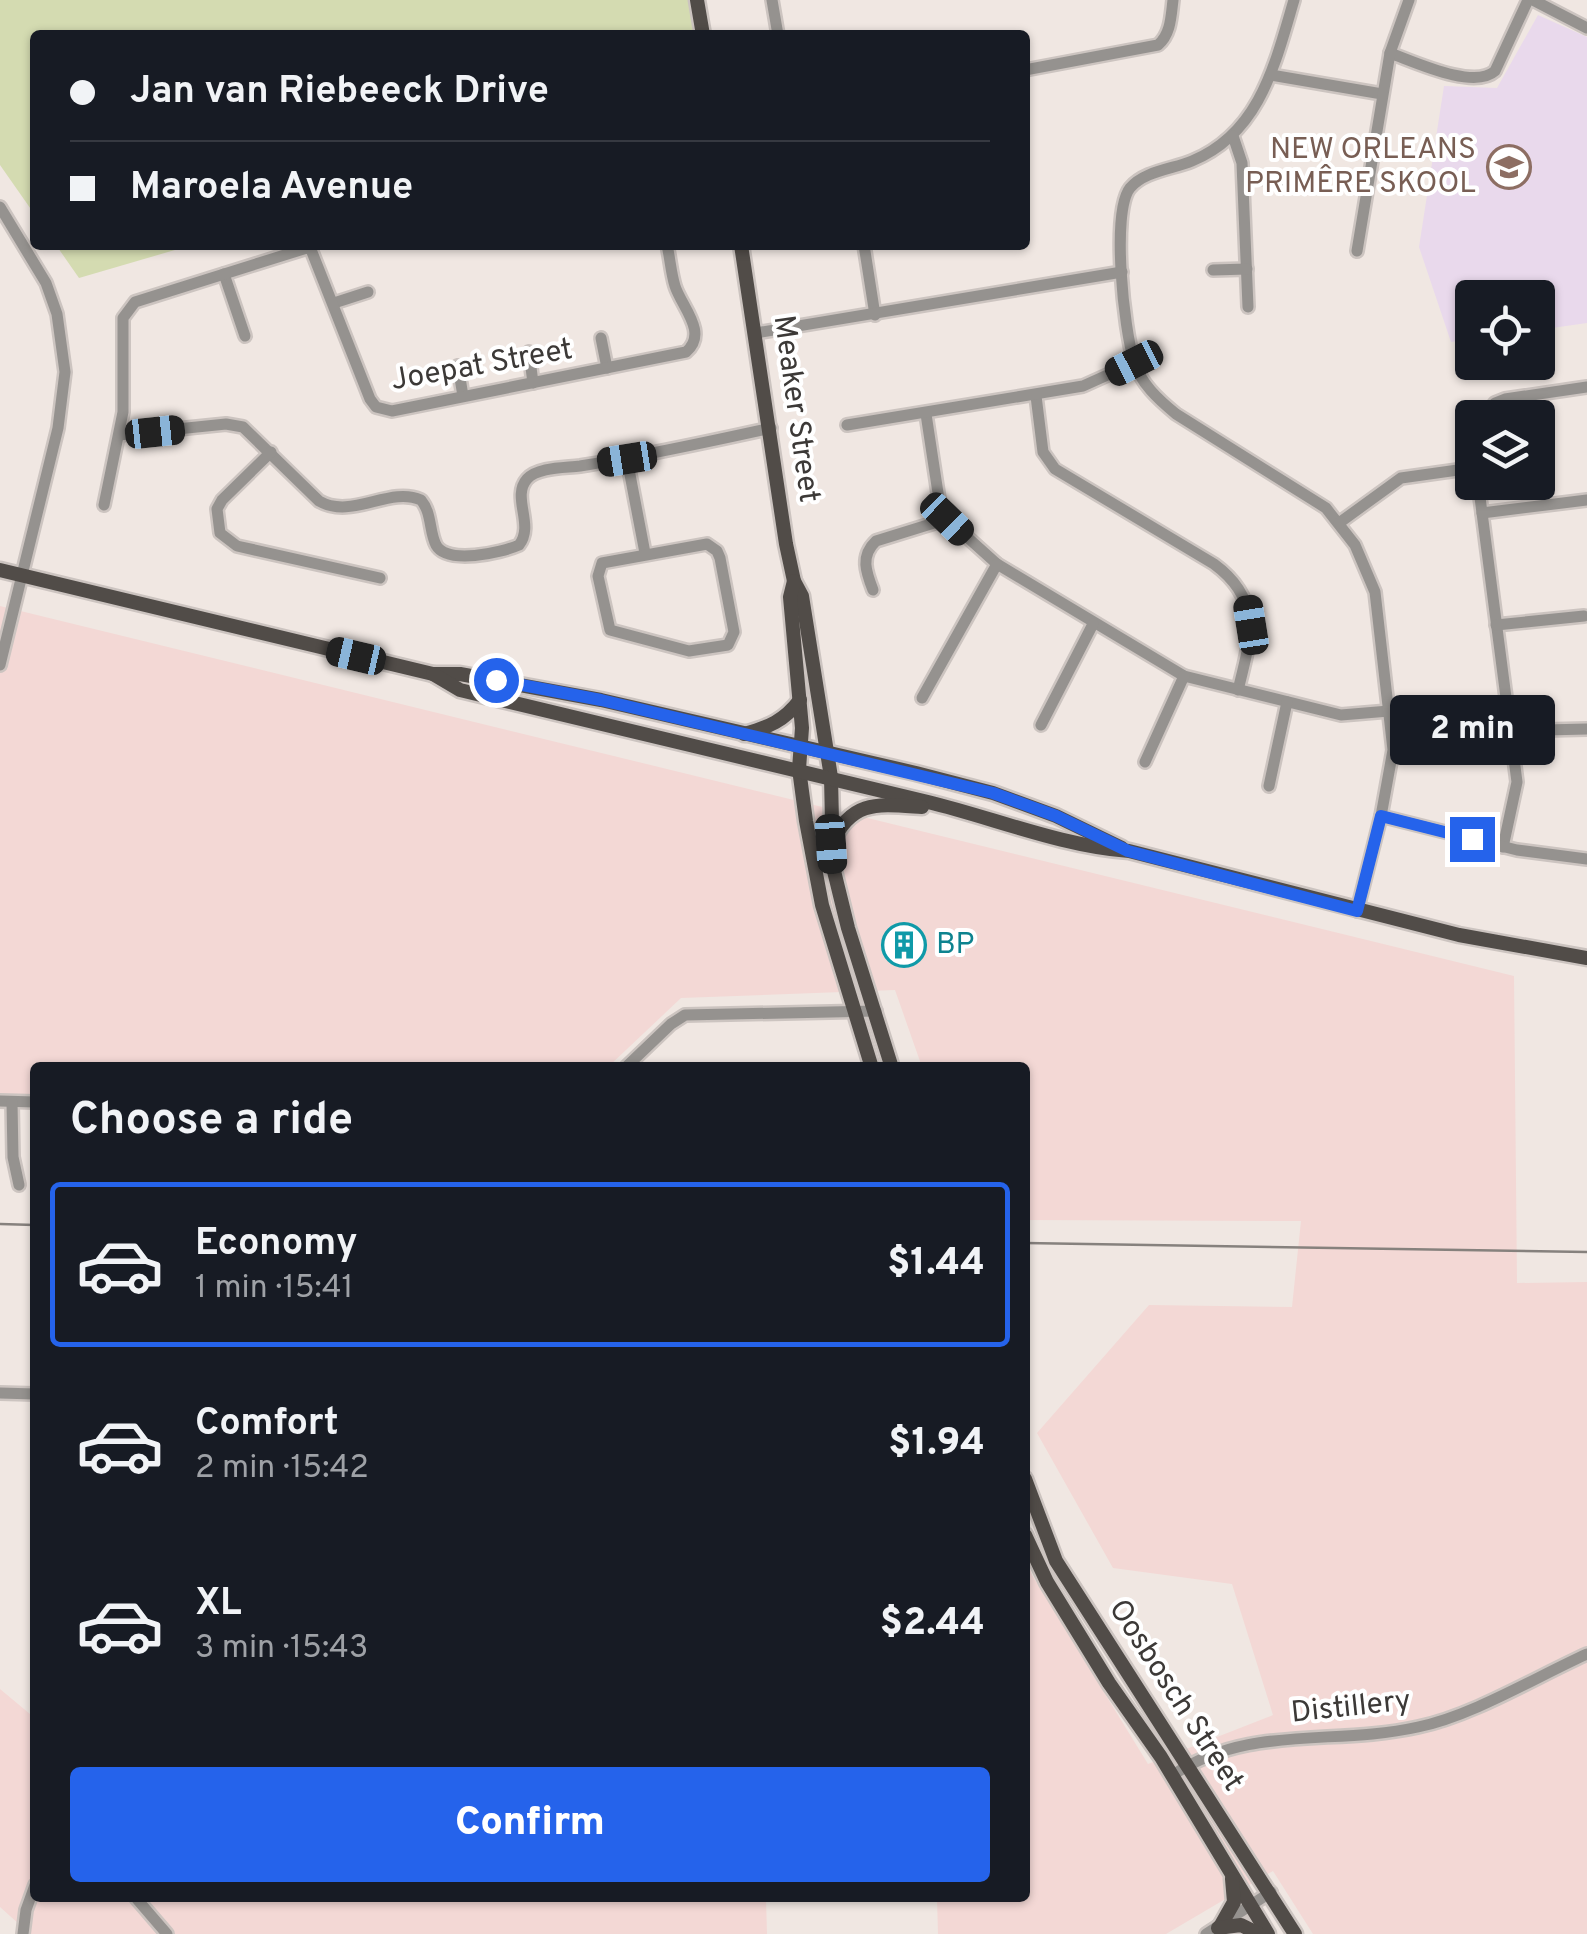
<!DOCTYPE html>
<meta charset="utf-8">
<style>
body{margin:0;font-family:Overpass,sans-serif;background:#20242c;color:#f1f3f6;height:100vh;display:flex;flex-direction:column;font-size:38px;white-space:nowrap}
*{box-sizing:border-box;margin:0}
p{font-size:32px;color:#9ea1a6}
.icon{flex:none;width:55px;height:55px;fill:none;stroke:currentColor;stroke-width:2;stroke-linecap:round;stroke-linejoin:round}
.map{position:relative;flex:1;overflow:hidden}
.details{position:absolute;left:30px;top:1062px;width:1000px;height:840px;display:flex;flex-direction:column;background:#171b24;border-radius:10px;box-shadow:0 2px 8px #0004}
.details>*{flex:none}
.guide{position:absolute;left:30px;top:30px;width:1000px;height:220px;border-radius:10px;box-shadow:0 2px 8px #0004;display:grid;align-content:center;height:220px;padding:0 40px;background:#171b24}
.tools{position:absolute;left:1455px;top:280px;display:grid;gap:20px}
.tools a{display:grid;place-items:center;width:100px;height:100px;border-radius:10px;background:#171b24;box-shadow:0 2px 8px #0004;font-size:50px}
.end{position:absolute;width:45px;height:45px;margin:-22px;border:12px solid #2563eb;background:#fff;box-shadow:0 0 0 5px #fff}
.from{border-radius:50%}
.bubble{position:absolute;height:70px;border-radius:10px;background:#171b24;box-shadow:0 2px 8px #0004;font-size:32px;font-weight:800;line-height:70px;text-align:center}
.car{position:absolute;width:30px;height:60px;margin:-30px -15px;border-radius:12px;box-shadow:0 0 8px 2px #0007;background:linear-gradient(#222 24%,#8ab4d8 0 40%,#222 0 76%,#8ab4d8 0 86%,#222 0)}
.guide b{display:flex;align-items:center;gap:35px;height:95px;font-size:38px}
.guide b+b{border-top:2px solid #363941}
.guide i{width:25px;height:25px;background:#f1f3f6}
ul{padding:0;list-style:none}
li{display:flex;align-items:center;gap:30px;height:165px;margin:0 20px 15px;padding:0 20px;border:5px solid transparent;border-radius:10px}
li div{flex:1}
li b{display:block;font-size:38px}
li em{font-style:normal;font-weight:800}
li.active{border-color:#2563eb}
li>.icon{width:90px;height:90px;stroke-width:1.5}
h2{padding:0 40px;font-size:45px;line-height:120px}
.cta{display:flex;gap:20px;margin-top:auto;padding:20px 40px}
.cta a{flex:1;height:115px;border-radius:10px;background:#2563eb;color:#fff;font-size:40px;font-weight:800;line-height:115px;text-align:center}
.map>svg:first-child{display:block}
.industrial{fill:#f3d8d5}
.education{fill:#e9d9ec}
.green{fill:#d4dbb1}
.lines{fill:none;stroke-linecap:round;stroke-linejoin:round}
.minor-casing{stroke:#ccc4c0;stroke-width:16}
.major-casing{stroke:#ccc4c0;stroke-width:19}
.minor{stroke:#95928f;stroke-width:11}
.major{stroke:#514c48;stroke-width:14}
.rail{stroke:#86817d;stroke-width:2.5}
.route{stroke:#2563eb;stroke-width:12}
.labels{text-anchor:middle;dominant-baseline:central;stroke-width:8;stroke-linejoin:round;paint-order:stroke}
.education-label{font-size:30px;fill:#785e54;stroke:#fff;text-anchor:end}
.street-label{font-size:30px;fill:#3c3937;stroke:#fff}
.culture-label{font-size:30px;fill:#0d838f;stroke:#fff;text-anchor:start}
</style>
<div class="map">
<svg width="1587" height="1934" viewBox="0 0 1587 1934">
<rect width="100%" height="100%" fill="#f0e7e2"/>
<!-- industrial -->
<g class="industrial">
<path d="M0,606l1514,370 3,307 70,-1v652h-274l-40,-63 -107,63h-228l-1,-36h88v-343l7,20 116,189 125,-49 -41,-131 -119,-16 -76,-135 112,-128 143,2 9,-86 -276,-1v-152l-103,-1 -27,-77 -214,8 -73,69 -573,1v28h-35z"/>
<path d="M0,1689l30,25h5v184h731l1,36h-737l-30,-27z"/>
</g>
<!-- education -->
<path class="education" d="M1538,15l49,22v286l-49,7v-32h-66v41l-21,3 -32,-95 25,-161 53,2z"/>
<!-- green -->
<g class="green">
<path d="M0,0h688l7,35h-660v180l-35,-50z"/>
<path d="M56,245h136l-113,33z"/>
</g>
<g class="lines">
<!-- minor casing -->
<g class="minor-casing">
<g id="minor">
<path d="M772,0l6,35"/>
<path d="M1294,0c-19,64 -34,133 -102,161 -19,8 -48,10 -62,27 -19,24 -6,142 4,173 6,22 25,39 42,53l150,94 29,37 20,47 18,158 -12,66 -24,95"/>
<path d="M1533,0l54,28"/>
<path d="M1390,53c25,9 84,37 105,18l33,-71"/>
<path d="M1025,70l133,-25c13,-11 13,-29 15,-45"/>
<path d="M1271,75l111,19"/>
<path d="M1233,136l9,27 6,144"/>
<path d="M1243,176l42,5"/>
<path d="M0,207l46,76 11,31 8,58 -7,56 -58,237"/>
<path d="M864,245l11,70"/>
<path d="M1357,251l33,-198 19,-53"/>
<path d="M1213,270l34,-1"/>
<path d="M224,274l21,62"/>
<path d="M334,303l34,-11"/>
<path d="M756,333l366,-61"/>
<path d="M601,338l6,30"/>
<path d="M529,352l4,31"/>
<path d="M458,366l5,30"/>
<path d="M1036,396l7,56 12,17 159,95c49,36 37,74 24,126"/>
<path d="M926,414l14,92 7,13 50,45 187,112 157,39 48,-4"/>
<path d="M1483,418l12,-15 10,-4 82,-12"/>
<path d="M847,425l236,-39 51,-23"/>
<path d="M119,435l107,-11 17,3 76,74c33,19 70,-15 102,-1 11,13 8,31 15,45 11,20 65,8 83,0 16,-20 -8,-48 8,-66 11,-12 38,-11 53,-13 64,-10 127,-24 191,-38"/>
<path d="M271,452l-49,48 -5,9 3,24 17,13 143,32"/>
<path d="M627,459l18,94"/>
<path d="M1478,482l39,300 -14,65"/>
<path d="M104,505l19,-93v-94l12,-16 175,-55 60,152 6,8 16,4 294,-59c23,-19 -5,-46 -11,-66 -4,-13 -5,-28 -8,-41"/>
<path d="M1482,513l105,-13"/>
<path d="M1339,523l62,-45 71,-10"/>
<path d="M707,544l10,7 3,7 14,74 -6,13 -39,6 -79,-21 -12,-54 4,-13z"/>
<path d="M873,590c-7,-18 -13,-34 3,-49l71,-22"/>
<path d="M1496,625l88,-9"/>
<path d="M922,698l75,-134"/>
<path d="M1041,725l52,-101"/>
<path d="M1509,731l78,-2"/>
<path d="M1145,762l39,-86"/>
<path d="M1269,786l18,-84"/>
<path d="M1381,816l136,34 70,9"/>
<path d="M625,1068l46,-44 14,-9 191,-4"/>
<path d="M0,1101l35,1"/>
<path d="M12,1102l1,55 6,28"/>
<path d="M0,1393l35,1"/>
<path d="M1173,1775c76,-51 160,-29 245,-48 54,-11 118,-50 169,-73"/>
<path d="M136,1898l31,36"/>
<path d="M23,1934l3,-24 9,-25"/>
<path d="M1206,1934l65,-42"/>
</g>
</g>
<!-- major casing -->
<g class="major-casing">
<g id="major">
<path d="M697,0l6,35"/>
<path d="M741,245l45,299 8,37 8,15 29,181 2,90 15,61 44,140"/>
<path d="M0,570l433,104h27l141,26 315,73 77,20 63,23 66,32"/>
<path d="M794,581l-4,16 12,131 -3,41 7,52 16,84 50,163"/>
<path d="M433,674l27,16c156,38 312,74 468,112 66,16 133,44 201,49l330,84 128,23"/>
<path d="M744,734c25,-7 40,-13 56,-34"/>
<path d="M831,844c21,-45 47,-40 91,-37"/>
<path d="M1025,1479l31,82 239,373"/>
<path d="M1025,1535l22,47 62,101 52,74 107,177"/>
<path d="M1221,1925l13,-23 -2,-23"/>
<path d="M1218,1928l23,-3 18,9"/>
</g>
</g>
<!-- minor -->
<use href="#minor" class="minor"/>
<!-- major -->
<use href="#major" class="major"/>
<!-- rail -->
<g class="rail">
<path d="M0,1224l35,1"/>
<path d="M1025,1243l562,9"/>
</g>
</g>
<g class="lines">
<!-- route -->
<path class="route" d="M496,680l105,20 392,93 63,23 72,35 229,60 24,-95 91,23"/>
</g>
<!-- icons -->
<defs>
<g id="school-ring" transform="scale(2.25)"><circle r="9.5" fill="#fff" stroke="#8d6e63" stroke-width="1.5"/><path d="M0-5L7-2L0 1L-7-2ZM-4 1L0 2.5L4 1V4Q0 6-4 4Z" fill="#8d6e63"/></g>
<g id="building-ring" transform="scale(2.25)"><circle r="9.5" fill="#fff" stroke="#0f9aa8" stroke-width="1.5"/><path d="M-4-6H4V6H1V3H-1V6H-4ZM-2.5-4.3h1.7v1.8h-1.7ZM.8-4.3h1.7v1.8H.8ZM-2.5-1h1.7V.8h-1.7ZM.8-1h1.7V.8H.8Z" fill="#0f9aa8"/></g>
</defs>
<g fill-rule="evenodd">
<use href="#school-ring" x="1509" y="167"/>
<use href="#building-ring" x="904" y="945"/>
</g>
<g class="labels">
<!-- education labels -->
<g class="education-label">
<text x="1476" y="150">NEW ORLEANS<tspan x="1476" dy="34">PRIMÊRE SKOOL</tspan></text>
</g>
<!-- street labels -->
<g class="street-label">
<text transform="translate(482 366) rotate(-10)">Joepat Street</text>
<text transform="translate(795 409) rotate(82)">Meaker Street</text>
<text transform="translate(1175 1696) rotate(57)">Oosbosch Street</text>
<text transform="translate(1351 1708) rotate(-6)">Distillery</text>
</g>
<!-- culture labels -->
<g class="culture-label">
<text x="936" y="945">BP</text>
</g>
</g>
</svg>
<div class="tools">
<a><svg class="icon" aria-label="locate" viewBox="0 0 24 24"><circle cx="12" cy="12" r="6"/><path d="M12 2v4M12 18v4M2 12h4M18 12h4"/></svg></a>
<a><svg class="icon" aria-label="layers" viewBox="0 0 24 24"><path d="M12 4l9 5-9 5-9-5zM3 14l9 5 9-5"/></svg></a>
</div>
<i class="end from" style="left:496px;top:680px"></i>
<i class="end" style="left:1472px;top:839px"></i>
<div class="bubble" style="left:1390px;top:695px;width:165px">2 min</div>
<i class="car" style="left:1134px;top:363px;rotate:243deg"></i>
<i class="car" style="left:155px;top:432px;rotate:84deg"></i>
<i class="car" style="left:627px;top:459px;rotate:261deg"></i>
<i class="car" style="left:947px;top:519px;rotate:134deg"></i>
<i class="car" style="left:1251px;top:625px;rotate:351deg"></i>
<i class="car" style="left:356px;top:656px;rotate:283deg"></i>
<i class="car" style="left:831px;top:844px;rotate:176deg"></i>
<div class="guide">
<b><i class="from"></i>Jan van Riebeeck Drive</b>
<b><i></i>Maroela Avenue</b>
</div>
<section class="details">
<h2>Choose a ride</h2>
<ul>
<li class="active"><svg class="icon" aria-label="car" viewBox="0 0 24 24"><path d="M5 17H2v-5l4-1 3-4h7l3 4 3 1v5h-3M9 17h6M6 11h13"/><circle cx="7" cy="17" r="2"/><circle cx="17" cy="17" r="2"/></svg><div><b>Economy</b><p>1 min · 15:41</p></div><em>$1.44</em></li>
<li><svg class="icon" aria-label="car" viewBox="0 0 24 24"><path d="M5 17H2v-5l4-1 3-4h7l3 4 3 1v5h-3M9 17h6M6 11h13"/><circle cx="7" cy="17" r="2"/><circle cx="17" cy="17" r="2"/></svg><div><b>Comfort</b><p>2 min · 15:42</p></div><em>$1.94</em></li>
<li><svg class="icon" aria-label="car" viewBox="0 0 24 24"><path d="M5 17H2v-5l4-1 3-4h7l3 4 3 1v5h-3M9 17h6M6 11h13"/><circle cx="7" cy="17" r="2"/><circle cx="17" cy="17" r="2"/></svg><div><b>XL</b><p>3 min · 15:43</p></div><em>$2.44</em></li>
</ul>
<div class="cta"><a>Confirm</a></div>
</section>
</div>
